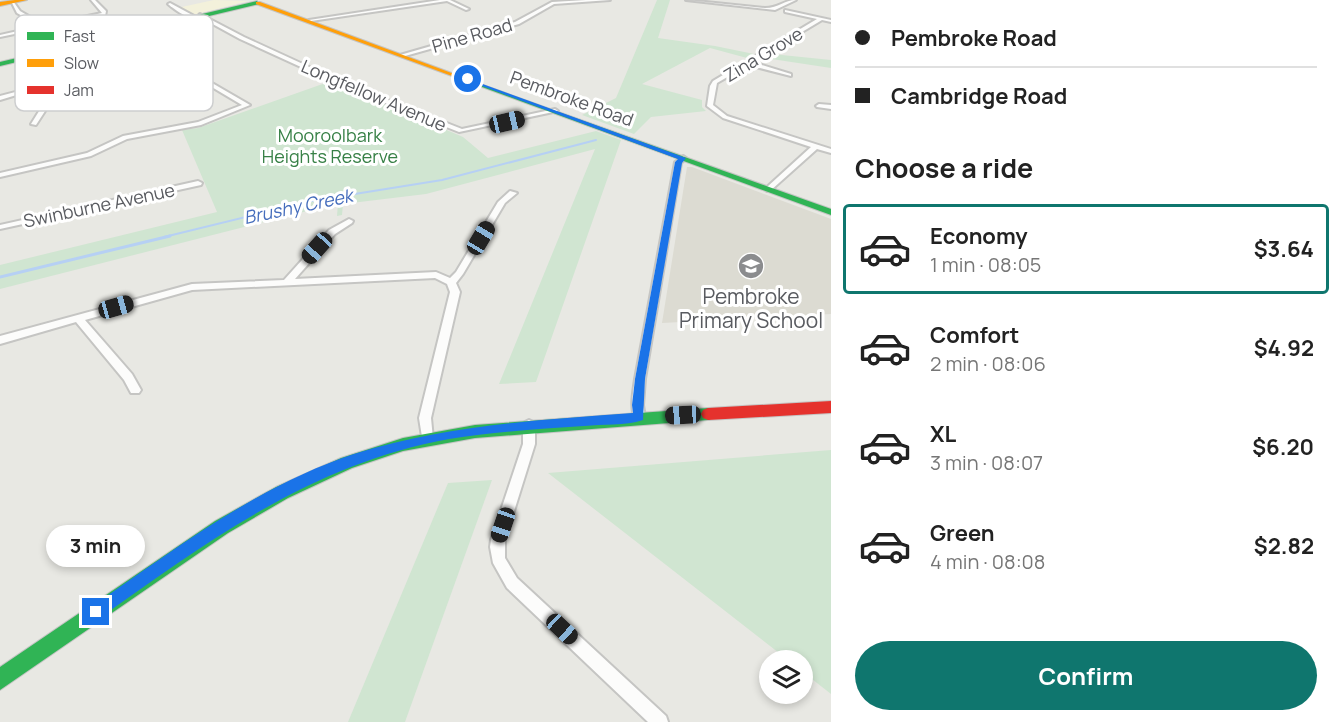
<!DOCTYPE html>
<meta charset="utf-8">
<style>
body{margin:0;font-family:Manrope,sans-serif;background:#f2f2f2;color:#222;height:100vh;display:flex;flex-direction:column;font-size:22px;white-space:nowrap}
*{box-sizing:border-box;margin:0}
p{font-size:20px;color:#767676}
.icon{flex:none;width:33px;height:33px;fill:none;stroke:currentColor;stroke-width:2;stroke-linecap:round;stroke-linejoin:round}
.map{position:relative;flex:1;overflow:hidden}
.drawer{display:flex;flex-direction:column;background:#fff;width:510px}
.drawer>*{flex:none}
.guide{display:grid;align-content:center;height:132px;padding:0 24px;background:#fff}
.controls{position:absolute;left:759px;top:650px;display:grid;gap:12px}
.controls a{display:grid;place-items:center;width:54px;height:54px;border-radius:50%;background:#fff;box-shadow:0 3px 9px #0003;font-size:30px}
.end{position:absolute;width:27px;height:27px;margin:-14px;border:8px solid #1a73e8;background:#fff;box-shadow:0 0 0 3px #fff}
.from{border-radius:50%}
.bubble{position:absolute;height:42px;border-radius:21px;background:#fff;box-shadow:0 3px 9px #0003;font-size:20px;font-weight:700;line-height:42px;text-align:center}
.car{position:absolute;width:18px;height:36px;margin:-18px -9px;border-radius:8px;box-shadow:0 0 4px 2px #0007;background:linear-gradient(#222 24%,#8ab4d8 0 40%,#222 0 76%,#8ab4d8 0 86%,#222 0)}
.guide b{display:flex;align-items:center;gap:21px;height:57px;font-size:22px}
.guide b+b{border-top:2px solid #e0e0e0}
.guide i{width:15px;height:15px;background:#222}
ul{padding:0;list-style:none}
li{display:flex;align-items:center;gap:18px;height:90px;margin:0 12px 9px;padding:0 12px;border:3px solid transparent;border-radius:6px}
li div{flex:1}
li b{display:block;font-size:22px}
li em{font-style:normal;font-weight:700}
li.on{border-color:#0f766e}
li>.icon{width:54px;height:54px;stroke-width:1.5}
h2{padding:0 24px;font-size:27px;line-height:72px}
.primary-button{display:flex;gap:12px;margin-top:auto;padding:12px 24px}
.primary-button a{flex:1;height:69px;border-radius:36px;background:#0f766e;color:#fff;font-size:24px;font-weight:700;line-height:69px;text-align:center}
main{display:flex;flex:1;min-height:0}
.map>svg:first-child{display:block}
.commercial{fill:#f3f1db}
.education{fill:#dcdbd2}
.green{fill:#d0e5d1}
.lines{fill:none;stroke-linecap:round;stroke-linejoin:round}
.stream-far1{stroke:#b6d0f4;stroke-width:2}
.stream{stroke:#b6d0f4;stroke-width:3}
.street-casing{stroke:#c5c5c3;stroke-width:4}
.fast-casing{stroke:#c5c5c4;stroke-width:2}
.slow-casing{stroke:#c5c5c4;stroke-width:2}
.jam-casing{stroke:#c5c5c4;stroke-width:2}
.street{fill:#fcfcfb;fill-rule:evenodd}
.fast{fill:#30b455;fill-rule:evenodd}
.slow{fill:#ff9f0a;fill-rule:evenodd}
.jam{fill:#e5322d;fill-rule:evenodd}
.route{fill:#1a73e8}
.labels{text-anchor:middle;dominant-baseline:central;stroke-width:6;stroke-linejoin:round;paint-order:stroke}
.far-street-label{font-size:18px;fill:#595b60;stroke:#fff}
.far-park-label{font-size:18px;fill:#378046;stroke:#fff}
.far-water-label{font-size:18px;font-style:italic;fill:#456dbc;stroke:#fff}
.poi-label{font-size:21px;fill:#595b60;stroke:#fff}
.key{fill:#fff;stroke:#cdcecf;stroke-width:1.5}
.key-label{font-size:16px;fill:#595b60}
</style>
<main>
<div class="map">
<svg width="831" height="722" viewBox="0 0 831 722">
<rect width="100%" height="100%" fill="#e8e8e3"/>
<!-- commercial -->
<path class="commercial" d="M214,0l34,1 -55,14 -16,-7z"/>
<!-- education -->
<path class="education" d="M687,167h5l139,52v95l-169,9z"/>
<!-- green -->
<g class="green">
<path d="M657,0h13l-12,38 57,8 39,8 -7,4 -37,-10 -68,36 60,16v7l4,4 -55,6 -17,17 -52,-19 34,-17z"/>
<path d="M772,54l59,6v8l-66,-10z"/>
<path d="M331,81l132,56 25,21 108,-27 25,9 -85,242 -37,2 96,-235 -169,45 -83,10 -1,11 -5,1 1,-12 -7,1 -331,84v-24l217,-53 -35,-82 16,-2z"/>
<path d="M831,450v244l-28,-22 -1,-12h-14l-240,-187z"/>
<path d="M492,480l-87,242h-57l100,-239z"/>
</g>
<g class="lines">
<!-- stream-far1 -->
<path class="stream-far1" d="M164,237l147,-36 131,-21 154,-40"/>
<!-- stream -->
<path class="stream" d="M0,277l170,-41"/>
<!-- street casing -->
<g class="street-casing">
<g id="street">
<path d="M91,0h4l11,11 -2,11 22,11v2h-4l-22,-11 1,-8 -101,21v-2l40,-9 -23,-13 -6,-12h2l7,10 24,14 58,-12z"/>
<path d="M440,0h10l19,9 -3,1 -19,-9 -136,20 -2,-1z"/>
<path d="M586,0h24l-56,4 -35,20 -114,32 -5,-1 115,-33 37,-20z"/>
<path d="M686,0l79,8c14,0 19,-8 31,-8l-21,10z"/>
<path d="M170,3l26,14c-9,2 -21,-7 -28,-13z"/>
<path d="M785,10l46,10v2l-9,-2 -70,42 39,12v2l-43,-11 -31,18 -4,22 14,11 104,33v4l-14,-4 -47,42h-3v-4l44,-40 -88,-29 -16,-12 3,-20 3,-5 104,-62 -32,-7z"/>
<path d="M200,14l44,23 98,45 120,47 93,-20 3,2 -99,21 -121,-48 -98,-45 -42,-23z"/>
<path d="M128,32l34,22 88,51 -49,20 -74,14 -36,17 -91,21v-4l87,-20 36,-17 75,-14 44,-17 -42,-25 -60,15v-2l56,-15 -37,-21 -130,35 18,16 -11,17 -5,-1 10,-16 -18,-15 -23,7v-4l156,-41 -30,-21z"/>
<path d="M819,104l12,1v4l-14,-2 -1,-1z"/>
<path d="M683,156l3,2 -5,5 -36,216 -2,26 2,12 -2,3 -4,2 -4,-2c-5,-13 -2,-27 0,-41l40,-217z"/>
<path d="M198,181l4,2 -1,2 -201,44v-4z"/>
<path d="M510,191l7,2 -12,10 -42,71 -7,9 4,9 -29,126 2,21 -2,4 -4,1 -4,-1 -4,-25 31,-126 -3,-8 -12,-6 -243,12 -107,30 47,54 9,16 -2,3h-8l-7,-13 -48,-58 -76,22v-8l192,-52 92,-4 45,-50 20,-11 4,2 -1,2 -17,11 -40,45 141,-7 14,6 6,-6 42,-70z"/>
<path d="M529,420l4,2 2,3v19l-30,96v18l12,20 149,138 2,6h-20l-141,-134 -14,-25 -3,-16 1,-7 32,-96v-19l2,-3z"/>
</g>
</g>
<!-- fast casing -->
<g class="fast-casing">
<g id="fast">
<path d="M257,1l2,3 -259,62v-4z"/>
<path d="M452,74l379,135v6l-379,-139z"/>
<path d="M708,408l5,2 2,4 -2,4 -5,2 -233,18 -72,13 -51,17 -64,30 -60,35 -228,157v-23l215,-146 61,-34 65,-29 62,-20 72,-13z"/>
</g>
</g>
<!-- slow casing -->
<g class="slow-casing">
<g id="slow">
<path d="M15,0h12l-27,6v-4z"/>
<path d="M256,2h4l197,73 -5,1 -196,-72z"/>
</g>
</g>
<!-- jam casing -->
<g class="jam-casing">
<path id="jam" d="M831,401v12l-123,7 -5,-2 -2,-4 2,-4 5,-2z"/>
</g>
<!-- street -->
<use href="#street" class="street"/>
<!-- fast -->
<use href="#fast" class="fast"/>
<!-- slow -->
<use href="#slow" class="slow"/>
<!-- jam -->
<use href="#jam" class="jam"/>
</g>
<!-- route -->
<path class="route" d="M466,78l220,80 -4,5 -37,216 -2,41c-18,6 -40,4 -59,6 -45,3 -91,6 -135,13 -134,24 -240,101 -348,178l-5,2 -5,-2 -2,-5 2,-5c83,-57 166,-121 263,-153 91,-29 185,-34 279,-41l-1,-8 3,-26 40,-217 3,-3 -212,-79z"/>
<!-- icons -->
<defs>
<g id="school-disc" transform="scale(1.35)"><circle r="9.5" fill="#8b8c8e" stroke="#fff"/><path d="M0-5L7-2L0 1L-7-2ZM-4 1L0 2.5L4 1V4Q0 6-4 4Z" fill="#fff"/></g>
</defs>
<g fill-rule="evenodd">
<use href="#school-disc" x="751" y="266"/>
</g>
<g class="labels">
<!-- far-street labels -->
<g class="far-street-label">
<text transform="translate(472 35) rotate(-16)">Pine Road</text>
<text transform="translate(763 54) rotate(-31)">Zina Grove</text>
<text transform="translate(374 95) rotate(23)">Longfellow Avenue</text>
<text transform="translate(572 98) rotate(20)">Pembroke Road</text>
<text transform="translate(99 205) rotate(-12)">Swinburne Avenue</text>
</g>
<!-- far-park labels -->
<g class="far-park-label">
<text x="330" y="135">Mooroolbark<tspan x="330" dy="21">Heights Reserve</tspan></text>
</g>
<!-- far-water labels -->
<g class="far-water-label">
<text transform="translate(298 206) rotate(-12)">Brushy Creek</text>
</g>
<!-- poi labels -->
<g class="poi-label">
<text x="751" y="296">Pembroke<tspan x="751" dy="24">Primary School</tspan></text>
</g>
</g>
<!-- legend -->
<rect x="15" y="15" width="198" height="96" rx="9" class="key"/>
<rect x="27" y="32" width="27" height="8" fill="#30b455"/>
<rect x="27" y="59" width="27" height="8" fill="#ff9f0a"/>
<rect x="27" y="86" width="27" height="8" fill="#e5322d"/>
<g class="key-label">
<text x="64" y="42">Fast</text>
<text x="64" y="69">Slow</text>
<text x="64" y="96">Jam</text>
</g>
</svg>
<div class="controls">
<a><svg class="icon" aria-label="layers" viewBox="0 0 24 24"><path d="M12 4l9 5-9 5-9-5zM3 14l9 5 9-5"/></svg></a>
</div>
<i class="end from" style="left:468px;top:79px"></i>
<i class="end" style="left:96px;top:612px"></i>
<div class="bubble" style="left:46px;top:525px;width:99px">3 min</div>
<i class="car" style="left:507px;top:122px;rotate:77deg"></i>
<i class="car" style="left:481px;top:238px;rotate:31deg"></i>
<i class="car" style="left:317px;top:248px;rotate:222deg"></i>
<i class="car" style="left:116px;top:307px;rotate:74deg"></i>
<i class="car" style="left:683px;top:415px;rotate:267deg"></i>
<i class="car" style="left:503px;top:525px;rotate:199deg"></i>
<i class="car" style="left:562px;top:629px;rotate:133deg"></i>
</div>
<section class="drawer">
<div class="guide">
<b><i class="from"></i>Pembroke Road</b>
<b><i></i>Cambridge Road</b>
</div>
<h2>Choose a ride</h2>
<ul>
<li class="on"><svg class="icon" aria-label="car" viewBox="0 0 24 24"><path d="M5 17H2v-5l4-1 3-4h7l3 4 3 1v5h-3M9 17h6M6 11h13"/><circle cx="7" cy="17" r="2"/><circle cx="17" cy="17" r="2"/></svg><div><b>Economy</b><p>1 min · 08:05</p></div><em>$3.64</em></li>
<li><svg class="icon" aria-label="car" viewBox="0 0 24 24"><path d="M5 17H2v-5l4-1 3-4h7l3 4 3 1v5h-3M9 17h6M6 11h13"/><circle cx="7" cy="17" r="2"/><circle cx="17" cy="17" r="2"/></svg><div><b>Comfort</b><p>2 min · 08:06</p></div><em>$4.92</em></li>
<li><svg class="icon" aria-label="car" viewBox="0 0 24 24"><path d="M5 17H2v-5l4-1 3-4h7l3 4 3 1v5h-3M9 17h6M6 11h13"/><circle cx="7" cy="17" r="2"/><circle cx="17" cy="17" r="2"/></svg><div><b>XL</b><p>3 min · 08:07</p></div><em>$6.20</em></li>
<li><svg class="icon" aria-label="car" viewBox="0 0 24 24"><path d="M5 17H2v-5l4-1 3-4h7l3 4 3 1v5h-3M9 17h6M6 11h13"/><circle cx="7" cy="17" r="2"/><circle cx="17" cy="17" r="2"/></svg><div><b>Green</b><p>4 min · 08:08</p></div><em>$2.82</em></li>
</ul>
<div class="primary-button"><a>Confirm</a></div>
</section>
</main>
